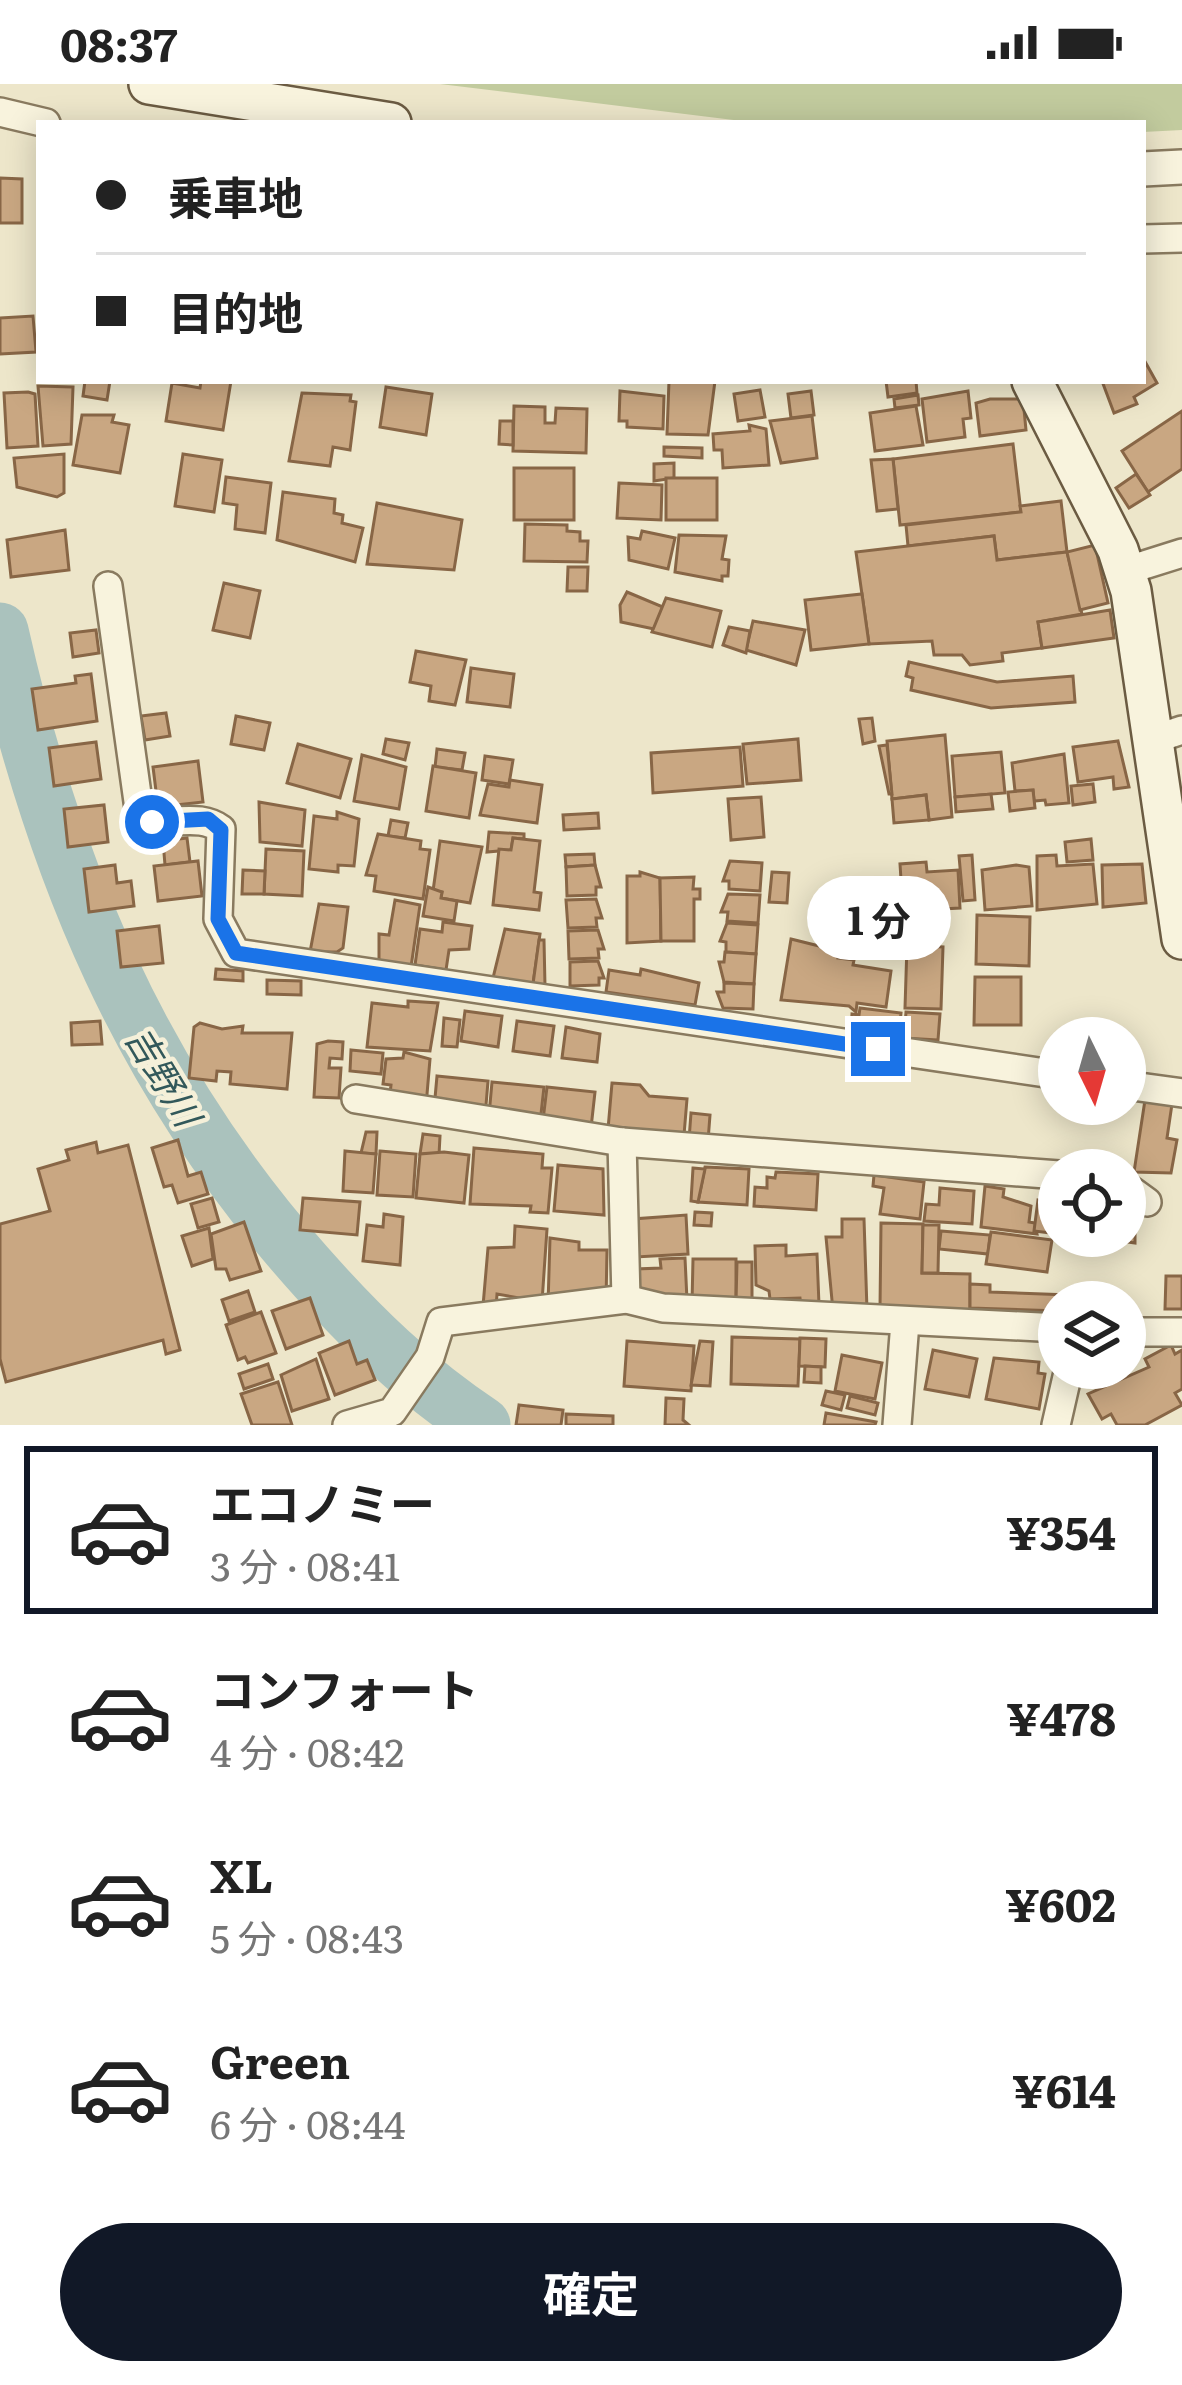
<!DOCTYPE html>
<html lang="ja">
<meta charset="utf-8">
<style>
body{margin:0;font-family:Literata,"Noto Sans JP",serif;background:#f2f2f2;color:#222;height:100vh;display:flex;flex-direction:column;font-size:45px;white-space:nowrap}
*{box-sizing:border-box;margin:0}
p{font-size:39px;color:#767676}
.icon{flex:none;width:66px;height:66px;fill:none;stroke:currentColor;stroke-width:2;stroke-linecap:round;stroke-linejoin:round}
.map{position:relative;height:1341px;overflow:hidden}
.panel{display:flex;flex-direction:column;background:#fff;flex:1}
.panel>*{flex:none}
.guide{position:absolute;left:36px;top:36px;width:1110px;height:264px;border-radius:0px;box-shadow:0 6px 30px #0003;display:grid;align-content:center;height:264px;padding:0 60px;background:#fff}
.needle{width:78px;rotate:175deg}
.tools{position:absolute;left:1038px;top:933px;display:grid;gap:24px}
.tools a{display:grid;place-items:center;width:108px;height:108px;border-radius:50%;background:#fff;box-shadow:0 6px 30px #0003;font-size:60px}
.end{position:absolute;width:54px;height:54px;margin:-27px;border:15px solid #1a73e8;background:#fff;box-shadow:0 0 0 6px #fff}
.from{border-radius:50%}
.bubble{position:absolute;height:84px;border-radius:42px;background:#fff;box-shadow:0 6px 30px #0003;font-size:39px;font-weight:700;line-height:84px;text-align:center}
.guide b{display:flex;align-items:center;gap:42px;height:114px;font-size:45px}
.guide b+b{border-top:3px solid #e0e0e0}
.guide i{width:30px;height:30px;background:#222}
ul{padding:21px 0 0;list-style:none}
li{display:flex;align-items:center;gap:36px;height:168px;margin:0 24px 18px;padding:0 36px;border:6px solid transparent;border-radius:0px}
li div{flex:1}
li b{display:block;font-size:45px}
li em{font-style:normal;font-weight:700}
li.on{border-color:#111827}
li>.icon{width:108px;height:108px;stroke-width:1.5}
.action{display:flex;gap:24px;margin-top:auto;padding:24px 60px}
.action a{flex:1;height:138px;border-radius:72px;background:#111827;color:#fff;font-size:48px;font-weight:700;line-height:138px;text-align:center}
.status{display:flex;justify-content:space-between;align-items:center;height:84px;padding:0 60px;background:#fff;direction:ltr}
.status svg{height:33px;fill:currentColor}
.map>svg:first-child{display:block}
.green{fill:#c2cb9e}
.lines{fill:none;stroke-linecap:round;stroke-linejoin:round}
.river{stroke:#aac2bd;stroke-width:57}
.building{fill:#c9a782;stroke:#886646;stroke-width:3}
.minor-casing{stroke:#897a5f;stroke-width:32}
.tertiary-casing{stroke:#897a5f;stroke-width:38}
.secondary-casing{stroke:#6b5b42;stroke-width:44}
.minor{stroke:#f8f3dd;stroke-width:27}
.tertiary{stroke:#f8f3dd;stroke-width:33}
.secondary{stroke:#f8f3dd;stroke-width:39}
.route{stroke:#1a73e8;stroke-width:15}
.labels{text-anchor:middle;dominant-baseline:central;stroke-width:9;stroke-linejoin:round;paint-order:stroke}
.water-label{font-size:36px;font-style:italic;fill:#32585a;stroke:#f5f0d9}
</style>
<div class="status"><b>08:37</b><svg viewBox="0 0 49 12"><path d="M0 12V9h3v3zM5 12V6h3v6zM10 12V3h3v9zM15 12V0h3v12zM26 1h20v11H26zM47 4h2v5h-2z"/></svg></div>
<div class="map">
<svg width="1182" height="1341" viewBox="0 0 1182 1341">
<rect width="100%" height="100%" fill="#ede6ca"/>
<!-- green -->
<path class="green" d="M440,0h742v46l-39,2v-9h-385z"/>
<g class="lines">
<!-- river -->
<path class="river" d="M0,547c54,241 140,448 306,635 53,60 109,115 176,159"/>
</g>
<!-- building -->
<g class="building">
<path d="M0,94l22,1v44h-22z"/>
<path d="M33,232l3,36 -36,2v-36z"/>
<path d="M1143,274l14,25 -23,14 3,7 -23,9 -12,-32h41z"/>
<path d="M85,297h25l-3,19 -24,-4z"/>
<path d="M201,297h30l-8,49 -57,-9 6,-38 28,5z"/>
<path d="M669,297h46l-7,54 -41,-1z"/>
<path d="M886,297h30l1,12 -29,4z"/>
<path d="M38,302l35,1 -2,57 -28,2z"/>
<path d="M386,303l46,7 -6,41 -46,-8z"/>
<path d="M760,306l5,27 -27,4 -4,-27z"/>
<path d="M620,307l44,5 -1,33 -36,-2v-6h-8z"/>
<path d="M811,307l3,24 -23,3 -3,-24z"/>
<path d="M968,307l3,27 -8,1 2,18 -38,5 -5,-43z"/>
<path d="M28,308l7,2 3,52 -31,2 -3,-55z"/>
<path d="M302,309l49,2 -1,6 6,1 -6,48 -17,-3 -3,19 -41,-5z"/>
<path d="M918,311l1,10 -24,3 -1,-9z"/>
<path d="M990,315h33l3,31 -46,6 -4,-33z"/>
<path d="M514,322l31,1v16h10l1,-15 31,1 -1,44 -73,-2z"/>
<path d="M916,322l7,39 -48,6 -5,-38z"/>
<path d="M1182,327v58l-34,23 -26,-41z"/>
<path d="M82,331h32l-2,7 17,3 -9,48 -47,-8z"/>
<path d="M812,332l5,42 -36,5 -11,-42z"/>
<path d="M500,337h13v24l-14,-1z"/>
<path d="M749,341l17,4 3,36 -46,3 -1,-18h-8l-1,-16 37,-3z"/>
<path d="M1013,360l8,68 -121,13 -7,-66z"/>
<path d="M664,363l38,1v10l-38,-2z"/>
<path d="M64,370v39l-7,4 -40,-10 -3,-29z"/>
<path d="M183,370l39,6 -8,52 -39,-6z"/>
<path d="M893,375l5,50 -21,2 -6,-51z"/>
<path d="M674,379v15l-20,3v-17z"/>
<rect x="514" y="384" width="60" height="52"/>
<path d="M1136,390l14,21 -21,13 -13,-20z"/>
<path d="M226,393l45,6 -6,50 -30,-4 2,-24 -14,-2z"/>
<rect x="666" y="394" width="51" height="42"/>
<path d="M619,399l43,2 -1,35 -44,-2z"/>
<path d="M283,408l52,7 -1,14 9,2 -1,8 21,5 -8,34 -78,-22z"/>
<path d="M1061,417l6,51 -70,8 -3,-24 -86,10 -2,-21 115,-13 -1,-6z"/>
<path d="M377,419l85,17 -8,50 -87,-6z"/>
<path d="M525,440l42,1v6l13,1v9h8l-1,21 -63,-1z"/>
<path d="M65,446l4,40 -58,7 -4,-37z"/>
<path d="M642,447l33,7 -7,31 -39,-9 -1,-23 12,2z"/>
<path d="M679,451l47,1 -4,23 7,1 -1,16h-6v5l-47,-9z"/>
<path d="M994,452l3,24 70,-8 15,62 -44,8 4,26 -40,5 1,8 -33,4 -8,-10h-28l-2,-14 -63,3 -13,-92z"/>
<path d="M1095,461l13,58 -28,7 -13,-58z"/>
<path d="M568,483h20l-1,24h-20z"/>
<path d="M224,499l36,8 -10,47 -37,-8z"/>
<path d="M627,508l36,15 -9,22 -33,-7 -1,-17z"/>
<path d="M862,510l7,50 -58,6 -6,-50z"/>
<path d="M666,514l55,13 -9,36 -60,-15z"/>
<path d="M1110,526l4,28 -72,10 -4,-26z"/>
<path d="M753,537l52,9 -9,35 -50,-15z"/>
<path d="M729,543l21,4 -4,22 -23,-8z"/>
<path d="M96,546l3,23 -26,4 -3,-24z"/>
<path d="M416,567l50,9 -11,45 -26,-4 2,-15 -21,-4z"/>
<path d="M909,578l88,20 76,-6 2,26 -84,6 -80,-18 2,-12 -7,-2z"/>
<path d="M471,584l43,6 -4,33 -43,-5z"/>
<path d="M91,590l6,47 -59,9 -6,-41 44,-6 -1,-7z"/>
<path d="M166,629l4,23 -25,4 -4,-24z"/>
<path d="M236,632l34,7 -6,27 -33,-6z"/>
<path d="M872,634l3,23 -12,3 -4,-25z"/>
<path d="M945,651l7,82 -23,3 -3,-25 -34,4 -5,-58z"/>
<path d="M386,655l23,4 -4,17 -22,-6z"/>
<path d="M798,655l3,41 -54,4 -4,-40z"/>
<path d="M1118,657l11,46 -15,2 -1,-12 -35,5 -5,-35z"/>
<path d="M96,658l5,37 -47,7 -5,-38z"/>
<path d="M298,660l53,15 -11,39 -53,-15z"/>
<path d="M887,661l5,49h-3l-10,-48z"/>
<path d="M740,663l3,39 -90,7 -2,-40z"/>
<path d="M437,665l28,4 -3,17 -27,-3z"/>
<path d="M1001,668l4,41 -50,4 -3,-41z"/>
<path d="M1064,670l5,49 -23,2 -1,-5 -11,1 -1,-11 -18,1 -3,-28z"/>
<path d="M362,671l44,12 -7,42 -45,-8z"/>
<path d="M485,672l28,4 -4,24 -27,-4z"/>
<path d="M198,677l5,41 -45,5 -5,-40z"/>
<path d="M433,682l43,7 -7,45 -43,-7z"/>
<path d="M510,696l32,5 -5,38 -57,-8 8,-31 21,3z"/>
<path d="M1093,700l2,18 -22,3 -2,-19z"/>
<path d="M1033,706l2,18 -25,3 -2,-19z"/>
<path d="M991,710l2,15 -37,3 -1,-15z"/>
<path d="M926,711l3,25 -35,3 -2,-24z"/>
<path d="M761,713l3,40 -33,3 -3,-41z"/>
<path d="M259,718l46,8 -3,36 -42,-4z"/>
<path d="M104,721l4,37 -40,5 -4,-38z"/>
<path d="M337,728l22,7 -5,47 -16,-1v7l-29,-3 5,-53 23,3z"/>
<path d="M598,729l1,15 -35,2 -1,-15z"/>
<path d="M391,736l17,3 -3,15 -17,-2z"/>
<path d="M489,748l35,2v5l-11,-1 -2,12 -24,2z"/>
<path d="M378,750l43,7 -1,8 10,1 -7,49 -49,-8 2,-15 -10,-1z"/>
<path d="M187,754l3,24 -25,3 -2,-24z"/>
<path d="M513,754l27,3 -6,51 7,1 -2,17 -46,-5 6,-56 12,1z"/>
<path d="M1091,755l2,21 -26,2 -2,-20z"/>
<path d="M440,757l42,6 -12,56 -29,-5 1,-6 -9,-1z"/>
<path d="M266,765l38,2 -2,45 -38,-2z"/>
<path d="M594,770l1,11 -29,2 -1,-12z"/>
<path d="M972,771l3,45 -12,1 -4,-45z"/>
<path d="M1056,771l1,11 36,-2 4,40 -60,6v-54z"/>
<path d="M198,777l4,35 -44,5 -4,-35z"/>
<path d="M730,777l32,2 -2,28 -31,-2v-8h-6z"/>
<path d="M926,778l1,10 31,-2 2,38 -57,3 -3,-47z"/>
<path d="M1142,780l4,39 -43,4 -1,-42z"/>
<path d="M115,781l2,18 14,-2 3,25 -45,6 -5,-43z"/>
<path d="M595,781l6,22h-5v8l-29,1 -1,-29z"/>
<path d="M1016,781l13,2 3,39 -47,4 -3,-40z"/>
<path d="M243,786l22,1 -1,23h-22z"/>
<path d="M640,788l20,6 1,63 -34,2v-67h13z"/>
<path d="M772,788l17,1 -2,30 -18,-1z"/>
<path d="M694,793l-1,12h7v10h-6v42h-33l-1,-63z"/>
<path d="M428,803l14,5 -1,6 16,3 -3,20 -31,-5z"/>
<path d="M728,810l32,1 -2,28 -31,-2 1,-9h-7z"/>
<path d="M596,815l6,19h-6l1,9 -29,1 -2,-28z"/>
<path d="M395,816l25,5 -9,62 -32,-5v-28l10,1z"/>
<path d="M319,820l29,3 -5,41 -6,4h-27z"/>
<path d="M977,831l53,2 -1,49 -53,-2z"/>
<path d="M443,838l29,4 -3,23 -20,1 -3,20 -31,-5 5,-36 22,3z"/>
<path d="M727,839l31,2 -2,29 -30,-2v-10l-6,-1z"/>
<path d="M905,840l31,2 -1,18 -31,-2z"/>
<path d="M159,842l4,37 -42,4 -4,-36z"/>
<path d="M505,845l35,5 -7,50 -40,-6z"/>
<path d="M598,846l6,19h-6l1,9 -30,1 -1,-28z"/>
<path d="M791,855l48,12 -1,7 16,2 -1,5 38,6 -5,36 -29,-4 -1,9 -7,-6 -68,-6z"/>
<path d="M539,856h5l1,46 -12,-2z"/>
<path d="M907,861l36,2 -2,62 -36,-1z"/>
<path d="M725,868l31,2 -2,30 -30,-2 -5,-20h5z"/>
<path d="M598,877l6,17h-5v7l-29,1v-24z"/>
<path d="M216,885l27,2v10l-28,-2z"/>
<path d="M641,885l58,14 -4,22 -89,-13 3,-22 31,5z"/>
<path d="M975,893h46v48h-47z"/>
<path d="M267,896l34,1v14l-34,-1z"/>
<path d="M724,899l30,1 -1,25 -30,-1 -6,-16h7z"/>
<path d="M408,917l30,2 -8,48 -63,-4 5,-44 36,4z"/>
<path d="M860,924l41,5 -2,20 -48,-6 1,-13 7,1z"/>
<path d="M465,927l37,5 -4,31 -37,-6z"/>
<path d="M906,928l34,2 -2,26 -34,-2z"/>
<path d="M444,934l16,2 -3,27 -15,-1z"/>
<path d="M100,937l2,23 -30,1 -1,-22z"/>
<path d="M517,937l37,5 -4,30 -37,-5z"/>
<path d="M200,939l22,6 21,-3 -1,7h50l-5,56 -57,-5 1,-12 -14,-1 -1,10 -27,-3 5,-51z"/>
<path d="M566,943l34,7 -3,28 -35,-4z"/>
<path d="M328,957l15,1 -1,17 -12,-1 -1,10h12l-2,30 -25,-1 3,-53z"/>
<path d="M351,966l32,3 -2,21 -31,-3z"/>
<path d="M404,968l26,7 -4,47 -37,-4 2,-17 -8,-1 3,-25 17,-1z"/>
<path d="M437,992l51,5 -3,36 -51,-8z"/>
<path d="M492,998l52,5 -4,36 -51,-8z"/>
<path d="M612,999l28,2 9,11 38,3 -3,36 -76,-6z"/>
<path d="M547,1003l48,5 -4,36 -48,-8z"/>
<path d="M1145,1016l27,4 -5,34 10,2 -6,33 -37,-1z"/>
<path d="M691,1029l19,2 -2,26 -19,-1z"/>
<path d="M366,1048h11l-1,22 -15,-1z"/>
<path d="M423,1050l17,2 -1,19 -19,-1z"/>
<path d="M178,1056l10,36 13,-4 7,22 -30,9 -6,-18 -8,2 -12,-39z"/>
<path d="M96,1058l2,11 30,-8 52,205 -14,4 -3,-14 -157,42 -6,-23v-135l50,-13 -12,-42 31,-9 -3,-10z"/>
<path d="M474,1064l69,6 -1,14h10l-4,45 -18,-1 1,-6 -61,-2z"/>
<path d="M345,1067l31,3 -3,39 -30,-2z"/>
<path d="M380,1067l36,3 -3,43 -36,-2z"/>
<path d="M444,1068l25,3 -5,48 -48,-5 4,-44z"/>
<path d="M558,1081l45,4 1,46 -50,-4z"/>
<path d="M705,1083l44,2 -2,36 -49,-3z"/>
<path d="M693,1084l12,1 -7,33 -7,-1z"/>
<path d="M776,1088l42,2 -2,36 -62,-4 1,-19 12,1v-11l8,1z"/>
<path d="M874,1091l50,7 -4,37 -40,-5 4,-26 -11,-2z"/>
<path d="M985,1102l19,3 -1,8 28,9 -2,16 6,1 2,11 -56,-7z"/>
<path d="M940,1104l34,3 -2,33 -48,-3 2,-17 13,1z"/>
<path d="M212,1114l7,24 -21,6 -7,-24z"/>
<path d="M303,1114l57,4 -3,33 -57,-5z"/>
<path d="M1038,1116l21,3v31l-25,-3z"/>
<path d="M1125,1123l10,7v29l-51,-7h41z"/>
<path d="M695,1128l17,1 -1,13 -17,-1z"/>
<path d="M384,1130l19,3 -3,48 -37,-4 4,-36 16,2z"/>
<path d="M686,1131l2,39 -52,3 -3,-38z"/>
<path d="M842,1135h22l3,91 -34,1 -7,-74h16z"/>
<path d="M244,1138l17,49 -31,9 -4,-11h-10l-5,-35z"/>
<path d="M881,1139l42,1 -1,49 48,1v36l-90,-2z"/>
<path d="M923,1141h16l-1,48h-16z"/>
<path d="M515,1142l32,3 -5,73 -45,-8 -1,14 -13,-2 5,-58 26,-1z"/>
<path d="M209,1144l4,31 -21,7 -10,-30z"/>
<path d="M941,1147l49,4 -2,19 -49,-5z"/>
<path d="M991,1148l61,8 -5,32 -61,-8z"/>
<path d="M550,1154l29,4v8h28l-1,53 -58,2z"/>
<path d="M786,1161v11l31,-2 2,51 -18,1 -1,-8 -30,1 -1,-8 -13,-6 -1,-39z"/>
<path d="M685,1174l2,42 -49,2 -2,-33 25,-1 -1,-9z"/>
<path d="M693,1175h43v46l-44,-1z"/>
<path d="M737,1178h15v40h-16z"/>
<path d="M1166,1192h16v33h-17z"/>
<path d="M970,1200l20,1v7l79,3 -1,6 10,1h-19v9l-89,-3z"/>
<path d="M248,1207l7,21 -26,9 -7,-21z"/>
<path d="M310,1214l13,37 -37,14 -14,-38z"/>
<path d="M261,1228l15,41 -28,10 -3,-6 -7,3 -12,-35z"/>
<path d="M732,1253l68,2 -2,47 -67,-2z"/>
<path d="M800,1254l26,1 -1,28 -26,-1z"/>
<path d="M349,1257l8,23 10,-4 8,20 -40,15 -16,-42z"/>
<path d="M627,1257l67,5 -3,45 -67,-5z"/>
<path d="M700,1257l13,1 -3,44 -19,-1z"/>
<path d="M1171,1261l4,9 7,-4v39l-7,4 7,12 -37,20h-28l-6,-11 -9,5 -14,-25 61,-27 -4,-8z"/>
<path d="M933,1266l44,9 -8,38 -44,-8z"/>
<path d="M842,1271l40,8 -7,36 -40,-8z"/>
<path d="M994,1274l45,4 -1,11 7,1 -6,35 -53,-10z"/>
<path d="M316,1275l13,40 -37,12 -11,-36z"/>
<path d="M268,1280l5,15 -29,10 -5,-15z"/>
<path d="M805,1282l16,1v16l-17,-1z"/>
<path d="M278,1298l14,43h-40l-11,-31z"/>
<path d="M826,1307l19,4 -4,15 -19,-5z"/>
<path d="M850,1312l28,7 -3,12 -28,-7z"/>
<path d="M666,1314l18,1 -1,21 6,5h-24z"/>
<path d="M519,1321l44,5 -2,15h-45z"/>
<path d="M826,1329l50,9 -1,3h-51z"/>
<path d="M566,1330l47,2v9h-47z"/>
</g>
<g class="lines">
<!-- minor casing -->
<g class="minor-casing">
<g id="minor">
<path d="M0,28l46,11"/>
<path d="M1143,155l39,-1"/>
<path d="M1125,487l57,-18"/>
<path d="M108,502l32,230c27,13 57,-5 81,13l-3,90 18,34 823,122"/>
<path d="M1155,655l27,-9"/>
<path d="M1125,1001l57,8"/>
<path d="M356,1015l266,43 437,33"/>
<path d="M622,1058l4,157"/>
<path d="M1125,1102l22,16"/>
<path d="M1125,1248h57"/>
<path d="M347,1341l45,-13 38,-55 11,-35 185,-23 37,9 396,20"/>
<path d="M897,1341l8,-103"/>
<path d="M1056,1341l13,-57"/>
</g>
</g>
<!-- tertiary casing -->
<g class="tertiary-casing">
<path id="tertiary" d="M1143,85l39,-2"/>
</g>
<!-- secondary casing -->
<g class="secondary-casing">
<g id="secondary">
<path d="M149,0l242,39"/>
<path d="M1032,297l86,169 13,41 51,348"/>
</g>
</g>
<!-- minor -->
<use href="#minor" class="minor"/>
<!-- tertiary -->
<use href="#tertiary" class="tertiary"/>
<!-- secondary -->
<use href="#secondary" class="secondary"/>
</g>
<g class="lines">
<!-- route -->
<path class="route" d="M152,738l56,-3 13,11 -3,89 18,34 642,96"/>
</g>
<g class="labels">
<!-- water labels -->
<g class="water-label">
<text transform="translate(165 991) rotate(59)">吉野川</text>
</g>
</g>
</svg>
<div class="tools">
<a><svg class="needle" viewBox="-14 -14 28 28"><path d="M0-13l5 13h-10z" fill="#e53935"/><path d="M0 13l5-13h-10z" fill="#767676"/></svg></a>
<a><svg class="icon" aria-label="locate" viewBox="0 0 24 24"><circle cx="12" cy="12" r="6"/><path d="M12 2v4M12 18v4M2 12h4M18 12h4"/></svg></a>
<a><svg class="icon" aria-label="layers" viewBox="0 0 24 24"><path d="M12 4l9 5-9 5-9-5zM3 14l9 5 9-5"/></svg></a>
</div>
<i class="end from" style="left:152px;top:738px"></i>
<i class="end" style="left:878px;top:965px"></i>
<div class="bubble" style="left:807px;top:792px;width:144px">1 分</div>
<div class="guide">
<b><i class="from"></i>乗車地</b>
<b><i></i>目的地</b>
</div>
</div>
<section class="panel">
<ul>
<li class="on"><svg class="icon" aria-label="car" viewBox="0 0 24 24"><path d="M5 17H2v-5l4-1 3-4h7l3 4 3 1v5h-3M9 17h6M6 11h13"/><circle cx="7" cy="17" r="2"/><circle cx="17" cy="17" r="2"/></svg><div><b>エコノミー</b><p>3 分 · 08:41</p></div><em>¥354</em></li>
<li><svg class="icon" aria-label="car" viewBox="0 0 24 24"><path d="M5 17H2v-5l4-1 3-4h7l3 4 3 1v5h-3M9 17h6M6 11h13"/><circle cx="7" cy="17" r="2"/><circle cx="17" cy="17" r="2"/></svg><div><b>コンフォート</b><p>4 分 · 08:42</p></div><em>¥478</em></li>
<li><svg class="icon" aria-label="car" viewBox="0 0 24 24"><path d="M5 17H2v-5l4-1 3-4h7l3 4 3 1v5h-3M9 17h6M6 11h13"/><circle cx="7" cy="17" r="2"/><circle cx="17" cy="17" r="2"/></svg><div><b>XL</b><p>5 分 · 08:43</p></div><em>¥602</em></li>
<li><svg class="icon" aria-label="car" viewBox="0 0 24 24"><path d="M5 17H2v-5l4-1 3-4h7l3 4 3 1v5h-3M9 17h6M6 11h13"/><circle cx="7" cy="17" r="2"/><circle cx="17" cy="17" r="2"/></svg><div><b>Green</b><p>6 分 · 08:44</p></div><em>¥614</em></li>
</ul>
<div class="action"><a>確定</a></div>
</section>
